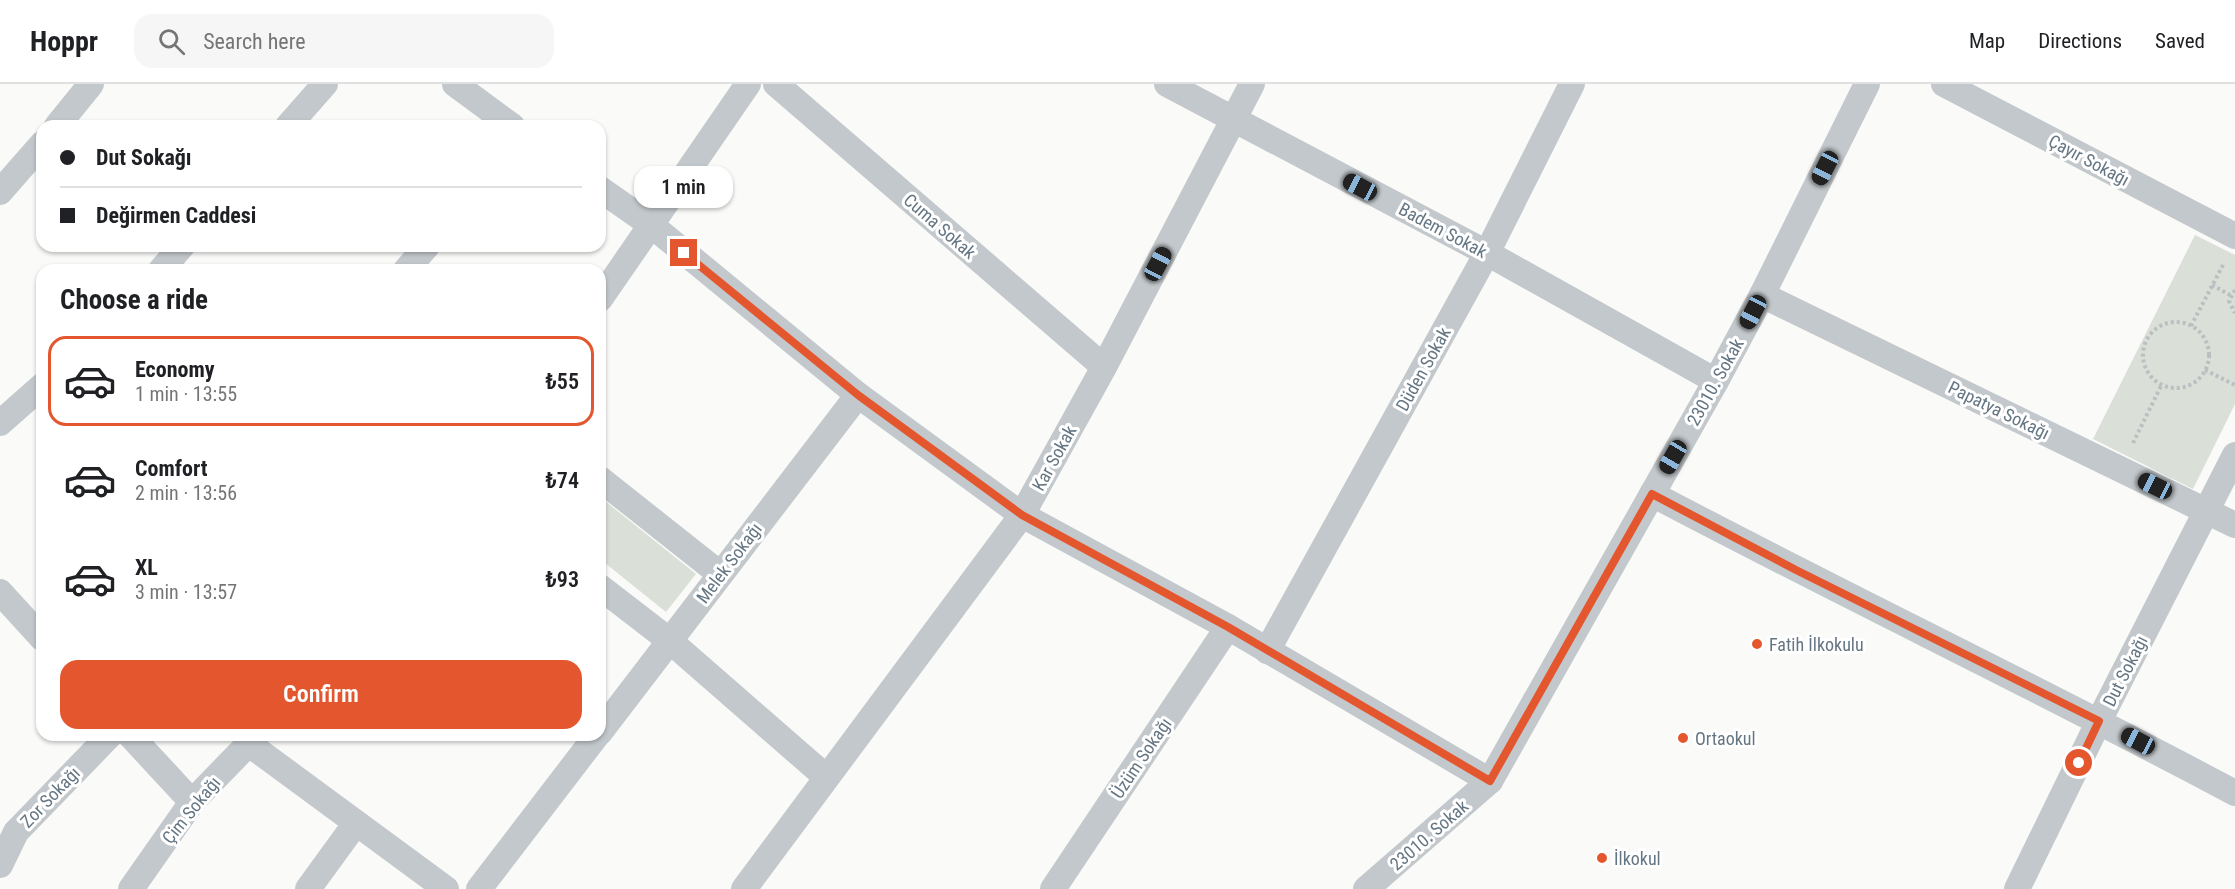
<!DOCTYPE html>
<meta charset="utf-8">
<style>
body{margin:0;font-family:"Roboto Condensed",sans-serif;background:#f6f6f6;color:#202124;height:100vh;display:flex;flex-direction:column;font-size:22px;white-space:nowrap}
*{box-sizing:border-box;margin:0}
p{font-size:20px;color:#757577}
.icon{flex:none;width:33px;height:33px;fill:none;stroke:currentColor;stroke-width:2;stroke-linecap:round;stroke-linejoin:round}
.map{position:relative;flex:1;overflow:hidden}
.sheet{position:absolute;left:36px;top:180px;width:570px;height:477px;display:flex;flex-direction:column;background:#fff;border-radius:18px;box-shadow:0 2px 4px #0004}
.sheet>*{flex:none}
.hud{position:absolute;left:36px;top:36px;width:570px;height:132px;border-radius:18px;box-shadow:0 2px 4px #0004;display:grid;align-content:center;height:132px;padding:0 24px;background:#fff}
.end{position:absolute;width:27px;height:27px;margin:-14px;border:8px solid #e4572e;background:#fff;box-shadow:0 0 0 3px #fff}
.from{border-radius:50%}
.bubble{position:absolute;height:42px;border-radius:18px;background:#fff;box-shadow:0 2px 4px #0004;font-size:20px;font-weight:600;line-height:42px;text-align:center}
.car{position:absolute;width:18px;height:36px;margin:-18px -9px;border-radius:8px;box-shadow:0 0 4px 2px #0007;background:linear-gradient(#222 24%,#8ab4d8 0 40%,#222 0 76%,#8ab4d8 0 86%,#222 0)}
.hud b{display:flex;align-items:center;gap:21px;height:57px;font-size:22px}
.hud b+b{border-top:2px solid #e0e0e0}
.hud i{width:15px;height:15px;background:#202124}
ul{padding:0;list-style:none}
li{display:flex;align-items:center;gap:18px;height:90px;margin:0 12px 9px;padding:0 12px;border:3px solid transparent;border-radius:18px}
li div{flex:1}
li b{display:block;font-size:22px}
li em{font-style:normal;font-weight:600}
li.selected{border-color:#e4572e}
li>.icon{width:54px;height:54px;stroke-width:1.5}
h2{padding:0 24px;font-size:27px;line-height:72px}
.cta{display:flex;gap:12px;margin-top:auto;padding:12px 24px}
.cta a{flex:1;height:69px;border-radius:18px;background:#e4572e;color:#fff;font-size:24px;font-weight:600;line-height:69px;text-align:center}
header{display:flex;align-items:center;gap:36px;box-sizing:border-box;height:84px;padding:0 30px;background:#fff;border-bottom:2px solid #e0e0e0}
header strong{font-size:28px}
nav{display:flex;gap:33px;margin-inline-start:auto;font-size:21px}
.search{width:420px;height:54px;background:#f6f6f6;display:flex;align-items:center;gap:15px;box-sizing:border-box;padding:0 21px;border-radius:18px;color:#757577;font-size:22px}
.map>svg:first-child{display:block}
.green{fill:#dadfd7}
.lines{fill:none;stroke-linecap:round;stroke-linejoin:round}
.path{stroke:#bbbfc2;stroke-width:4;stroke-dasharray:3 3;stroke-linecap:butt}
.minor{stroke:#c3c8cc;stroke-width:26}
.route{stroke:#e4572e;stroke-width:8}
.poi-dot{fill:#e4572e;stroke:#fff;stroke-width:2}
.labels{text-anchor:middle;dominant-baseline:central;stroke-width:6;stroke-linejoin:round;paint-order:stroke}
.street-label{font-size:18px;fill:#657683;stroke:#fff}
.poi-label{font-size:18px;fill:#657683;stroke:#fff;text-anchor:start}
</style>
<header>
<strong>Hoppr</strong>
<div class="search"><svg class="icon" aria-label="search" viewBox="0 0 24 24"><circle cx="10" cy="10" r="6"/><path d="M15 15l6 6"/></svg>Search here</div>
<nav><a>Map</a><a>Directions</a><a>Saved</a></nav>
</header>
<div class="map">
<svg width="2235" height="805" viewBox="0 0 2235 805">
<rect width="100%" height="100%" fill="#fafaf8"/>
<!-- green -->
<g class="green">
<path d="M2195,151l40,20v149l-42,85 -100,-50z"/>
<path d="M600,413l96,77 -30,38 -66,-53z"/>
</g>
<g class="lines">
<!-- path -->
<g class="path">
<path d="M2212,201l18,10"/>
<path d="M2235,206l-6,11 6,12"/>
<circle cx="2176" cy="271" r="33"/>
<path d="M2191,242l33,-63"/>
<path d="M2205,286l30,15"/>
<path d="M2133,359l29,-59"/>
</g>
<!-- minor -->
<g class="minor">
<path d="M455,0l57,42"/>
<path d="M776,0l328,283"/>
<path d="M1167,0l320,169 229,128"/>
<path d="M1944,0l291,152"/>
<path d="M57,42l34,-42"/>
<path d="M288,42l37,-42"/>
<path d="M600,105l50,35 208,171 164,120 206,112 262,154"/>
<path d="M0,108l42,-48"/>
<path d="M161,186l21,-24"/>
<path d="M406,186l21,-24"/>
<path d="M1762,211l473,230"/>
<path d="M600,215l148,-215"/>
<path d="M0,339l42,-37"/>
<path d="M600,395l120,95"/>
<path d="M1652,410c193,102 390,196 583,299"/>
<path d="M600,503l70,54 156,136"/>
<path d="M0,508l42,46"/>
<path d="M1267,567l220,-398 85,-169"/>
<path d="M600,648l258,-337"/>
<path d="M130,651l62,67"/>
<path d="M249,660l197,145"/>
<path d="M0,781l16,-33 94,-97"/>
<path d="M131,805l61,-87 65,-67"/>
<path d="M308,805l48,-66"/>
<path d="M479,805l118,-154"/>
<path d="M744,805l278,-374 82,-148 148,-283"/>
<path d="M1053,805l175,-262"/>
<path d="M1366,805l124,-108 226,-400 46,-86 105,-211"/>
<path d="M2017,805l82,-168 136,-266"/>
</g>
</g>
<g class="lines">
<!-- route -->
<path class="route" d="M684,169l174,142 164,120 206,112 262,154 162,-287 144,76 303,151 -20,42"/>
</g>
<!-- markers -->
<g class="poi-dot">
<circle cx="1757" cy="560" r="6"/>
<circle cx="1683" cy="654" r="6"/>
<circle cx="1602" cy="774" r="6"/>
</g>
<g class="labels">
<!-- street labels -->
<g class="street-label">
<text transform="translate(2089 76) rotate(28)">Çayır Sokağı</text>
<text transform="translate(940 142) rotate(41)">Cuma Sokak</text>
<text transform="translate(1443 146) rotate(28)">Badem Sokak</text>
<text transform="translate(1423 285) rotate(-61)">Düden Sokak</text>
<text transform="translate(1715 298) rotate(-61)">23010. Sokak</text>
<text transform="translate(1999 326) rotate(26)">Papatya Sokağı</text>
<text transform="translate(1054 374) rotate(-61)">Kar Sokak</text>
<text transform="translate(729 479) rotate(-53)">Melek Sokağı</text>
<text transform="translate(2125 587) rotate(-63)">Dut Sokağı</text>
<text transform="translate(1141 674) rotate(-56)">Üzüm Sokağı</text>
<text transform="translate(50 713) rotate(-46)">Zor Sokağı</text>
<text transform="translate(191 726) rotate(-51)">Çim Sokağı</text>
<text transform="translate(1429 751) rotate(-41)">23010. Sokak</text>
</g>
<!-- poi labels -->
<g class="poi-label">
<text x="1769" y="560">Fatih İlkokulu</text>
<text x="1695" y="654">Ortaokul</text>
<text x="1614" y="774">İlkokul</text>
</g>
</g>
</svg>
<i class="end from" style="left:2079px;top:679px"></i>
<i class="end" style="left:684px;top:169px"></i>
<div class="bubble" style="left:634px;top:82px;width:99px">1 min</div>
<i class="car" style="left:1825px;top:84px;rotate:207deg"></i>
<i class="car" style="left:1360px;top:103px;rotate:298deg"></i>
<i class="car" style="left:1158px;top:180px;rotate:28deg"></i>
<i class="car" style="left:1753px;top:228px;rotate:208deg"></i>
<i class="car" style="left:1673px;top:373px;rotate:210deg"></i>
<i class="car" style="left:2155px;top:402px;rotate:296deg"></i>
<i class="car" style="left:2138px;top:657px;rotate:298deg"></i>
<div class="hud">
<b><i class="from"></i>Dut Sokağı</b>
<b><i></i>Değirmen Caddesi</b>
</div>
<section class="sheet">
<h2>Choose a ride</h2>
<ul>
<li class="selected"><svg class="icon" aria-label="car" viewBox="0 0 24 24"><path d="M5 17H2v-5l4-1 3-4h7l3 4 3 1v5h-3M9 17h6M6 11h13"/><circle cx="7" cy="17" r="2"/><circle cx="17" cy="17" r="2"/></svg><div><b>Economy</b><p>1 min · 13:55</p></div><em>₺55</em></li>
<li><svg class="icon" aria-label="car" viewBox="0 0 24 24"><path d="M5 17H2v-5l4-1 3-4h7l3 4 3 1v5h-3M9 17h6M6 11h13"/><circle cx="7" cy="17" r="2"/><circle cx="17" cy="17" r="2"/></svg><div><b>Comfort</b><p>2 min · 13:56</p></div><em>₺74</em></li>
<li><svg class="icon" aria-label="car" viewBox="0 0 24 24"><path d="M5 17H2v-5l4-1 3-4h7l3 4 3 1v5h-3M9 17h6M6 11h13"/><circle cx="7" cy="17" r="2"/><circle cx="17" cy="17" r="2"/></svg><div><b>XL</b><p>3 min · 13:57</p></div><em>₺93</em></li>
</ul>
<div class="cta"><a>Confirm</a></div>
</section>
</div>
